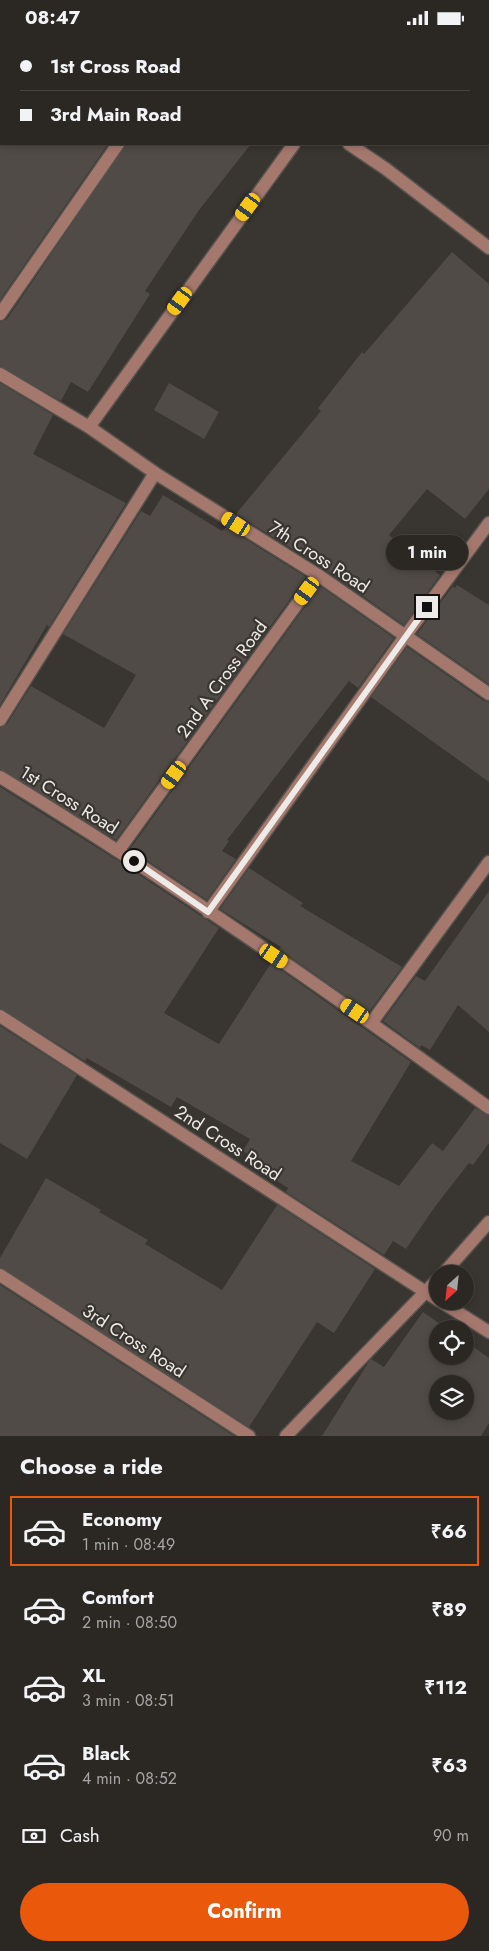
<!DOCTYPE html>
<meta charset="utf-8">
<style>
body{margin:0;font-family:Jost,sans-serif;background:#373431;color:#f1f3f6;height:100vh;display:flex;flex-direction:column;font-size:19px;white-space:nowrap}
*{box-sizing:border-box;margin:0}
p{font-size:16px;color:#a6a6a6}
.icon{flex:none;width:28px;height:28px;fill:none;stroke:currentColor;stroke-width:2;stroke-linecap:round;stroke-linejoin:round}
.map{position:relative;height:1401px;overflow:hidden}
.details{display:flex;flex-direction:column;background:#2b2824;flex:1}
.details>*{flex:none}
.guide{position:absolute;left:0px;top:0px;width:490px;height:110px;box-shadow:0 2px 8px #0003,0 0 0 1px #474441;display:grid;align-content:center;height:110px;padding:0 20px;background:#2b2824}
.needle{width:32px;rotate:207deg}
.tools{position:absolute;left:429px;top:1230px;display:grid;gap:10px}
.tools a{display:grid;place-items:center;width:45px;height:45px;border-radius:50%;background:#2b2824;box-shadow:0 2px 8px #0003,0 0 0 1px #474441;font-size:25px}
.end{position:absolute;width:22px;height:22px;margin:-11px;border:6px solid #edeae7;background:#111;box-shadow:0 0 0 2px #111}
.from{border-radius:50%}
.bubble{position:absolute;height:35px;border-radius:18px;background:#2b2824;box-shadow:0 2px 8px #0003,0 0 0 1px #474441;font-size:16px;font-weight:700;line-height:35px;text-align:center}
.car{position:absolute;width:15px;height:30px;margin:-15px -8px;border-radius:6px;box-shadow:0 0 4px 1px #0007;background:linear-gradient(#f5c518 24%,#345 0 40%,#f5c518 0 76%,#345 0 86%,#f5c518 0)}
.guide b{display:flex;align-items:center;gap:18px;height:48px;font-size:19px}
.guide b+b{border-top:1px solid #474441}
.guide i{width:12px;height:12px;background:#f1f3f6}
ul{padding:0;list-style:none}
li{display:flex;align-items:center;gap:15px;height:70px;margin:0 10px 8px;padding:0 10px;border:2px solid transparent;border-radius:0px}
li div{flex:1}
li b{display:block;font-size:19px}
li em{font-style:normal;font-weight:700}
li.active{border-color:#ea580c}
li>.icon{width:45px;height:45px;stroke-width:1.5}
h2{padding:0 20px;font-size:22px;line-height:60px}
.pay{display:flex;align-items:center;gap:12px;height:55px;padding:0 20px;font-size:19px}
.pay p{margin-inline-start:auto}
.primary-button{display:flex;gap:10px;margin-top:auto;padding:10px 20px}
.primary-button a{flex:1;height:58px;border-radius:30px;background:#ea580c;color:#fff;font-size:20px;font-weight:700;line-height:58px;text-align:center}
.status{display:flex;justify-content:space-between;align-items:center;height:35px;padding:0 25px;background:#2b2824;direction:ltr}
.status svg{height:14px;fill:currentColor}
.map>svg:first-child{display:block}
.building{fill:#514b47;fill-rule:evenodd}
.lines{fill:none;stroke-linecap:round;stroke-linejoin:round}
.minor-casing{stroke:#56524d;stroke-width:15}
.minor{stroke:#a5786e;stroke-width:12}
.route{stroke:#edeae7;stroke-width:6}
.labels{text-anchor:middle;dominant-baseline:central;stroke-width:4.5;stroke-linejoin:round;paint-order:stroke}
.street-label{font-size:18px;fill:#edeae7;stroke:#393530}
</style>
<div class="status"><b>08:47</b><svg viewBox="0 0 49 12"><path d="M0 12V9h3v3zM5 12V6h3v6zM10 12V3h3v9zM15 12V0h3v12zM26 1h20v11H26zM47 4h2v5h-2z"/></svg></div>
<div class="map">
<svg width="489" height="1401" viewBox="0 0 489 1401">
<rect width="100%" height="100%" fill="#393530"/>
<!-- building -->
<g class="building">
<path d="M0,109h108l-108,156z"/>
<path d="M126,109h125l-52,66 -54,81 5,3 -62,98 -17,-10 -10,19 -61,-35v-44l7,-3z"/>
<path d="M452,217l37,32v205l-24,30 -38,-30 -38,46 51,40 -36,50 -81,-57 -87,-54 85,-103 -3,-3 44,-56 2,2z"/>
<path d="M0,348l53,32 -20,39 93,49 -77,124 -2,-2 -47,80z"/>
<path d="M169,348l50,29 -15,27 -50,-29z"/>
<path d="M163,460l59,36 4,-4 80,50 -190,263 -116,-71v-41l7,-4 24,-38 73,42 32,-53 -73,-41 78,-123 9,5z"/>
<path d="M457,550l32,20v79l-72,-50 36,-48 2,2z"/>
<path d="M320,551l74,52 -36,50 -9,-7 -122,159 2,1 -7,10 14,8 -29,41 -77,-51z"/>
<path d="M407,612l77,54 5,1v80l-118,-85z"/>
<path d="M0,752l120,75 99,66 -55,85 55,31 52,-81 140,99 -60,99 48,25 33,-43 11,8 32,-43 14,8v27l-16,22 -4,-2 -35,45 -28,41 -13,-8 -9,14 -98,-63 2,-4 -19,-12 4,-7 -30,-18 7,-12 -73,-42 -6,10 -84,-49 -2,3 -85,-53z"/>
<path d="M249,833l54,35 -3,3 102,61 -33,45 -90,-63 2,-2 -61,-38z"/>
<path d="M489,856v141l-31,-27 -28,45 -9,-5 -1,3 -37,-27 33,-45 9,5z"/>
<path d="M0,991l77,49 -50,84 -27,-16z"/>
<path d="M46,1143l55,32 -2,2 49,28 -3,4 77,46 55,-85 98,64 -41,64 -17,-11 -68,105 -249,-160v-9z"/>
<path d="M0,1250l234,151h-234z"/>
<path d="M423,1277l24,17h-9v27h27v-15l24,17v65l-8,13h-159l46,-73 3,-4 13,8zM438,1349h27v27h-27z"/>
</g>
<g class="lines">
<!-- minor casing -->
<g class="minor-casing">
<g id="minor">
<path d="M192,1l1,-1"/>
<path d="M361,1l1,-1"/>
<path d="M349,109l37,25 103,79"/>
<path d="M0,279l118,-170"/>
<path d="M0,339l89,53 66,46 163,102 171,119"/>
<path d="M89,392l205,-283"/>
<path d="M0,685l155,-247"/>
<path d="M0,742c168,102 330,215 489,331"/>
<path d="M118,816l200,-276"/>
<path d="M208,877l198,-277 83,-112"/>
<path d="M0,981l438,284"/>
<path d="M372,987l117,-160"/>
<path d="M443,1239l46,-52"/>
<path d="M0,1240l249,161"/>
<path d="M440,1266l49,31"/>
<path d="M286,1401l152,-157"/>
</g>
</g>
<!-- minor -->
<use href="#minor" class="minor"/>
</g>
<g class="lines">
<!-- route -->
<path class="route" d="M134,826l74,51 219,-305"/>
</g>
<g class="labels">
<!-- street labels -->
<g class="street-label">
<text transform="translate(319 522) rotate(33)">7th Cross Road</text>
<text transform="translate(222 644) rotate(-54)">2nd A Cross Road</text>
<text transform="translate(69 765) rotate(32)">1st Cross Road</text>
<text transform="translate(228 1108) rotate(33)">2nd Cross Road</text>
<text transform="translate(134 1306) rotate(33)">3rd Cross Road</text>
</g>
</g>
</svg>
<div class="tools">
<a><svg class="needle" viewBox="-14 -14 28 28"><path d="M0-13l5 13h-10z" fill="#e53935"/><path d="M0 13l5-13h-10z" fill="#a6a6a6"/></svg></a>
<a><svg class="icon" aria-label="locate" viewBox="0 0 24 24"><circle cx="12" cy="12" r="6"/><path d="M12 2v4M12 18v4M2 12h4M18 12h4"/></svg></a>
<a><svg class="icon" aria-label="layers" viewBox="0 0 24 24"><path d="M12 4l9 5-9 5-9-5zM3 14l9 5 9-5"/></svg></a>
</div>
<i class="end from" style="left:134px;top:826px"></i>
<i class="end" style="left:427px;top:572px"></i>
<div class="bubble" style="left:386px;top:500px;width:82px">1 min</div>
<i class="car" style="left:248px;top:172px;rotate:216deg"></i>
<i class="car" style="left:180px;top:266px;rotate:216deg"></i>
<i class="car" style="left:236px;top:489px;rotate:302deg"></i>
<i class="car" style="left:307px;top:556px;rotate:216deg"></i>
<i class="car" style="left:174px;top:740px;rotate:216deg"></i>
<i class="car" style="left:274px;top:921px;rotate:124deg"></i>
<i class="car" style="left:355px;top:976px;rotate:304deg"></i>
<div class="guide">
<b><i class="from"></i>1st Cross Road</b>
<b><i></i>3rd Main Road</b>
</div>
</div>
<section class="details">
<h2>Choose a ride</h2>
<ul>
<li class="active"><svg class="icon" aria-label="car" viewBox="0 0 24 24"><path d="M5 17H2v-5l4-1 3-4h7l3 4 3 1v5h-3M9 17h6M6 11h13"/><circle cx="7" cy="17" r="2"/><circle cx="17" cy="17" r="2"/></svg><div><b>Economy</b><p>1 min · 08:49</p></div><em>₹66</em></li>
<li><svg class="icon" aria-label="car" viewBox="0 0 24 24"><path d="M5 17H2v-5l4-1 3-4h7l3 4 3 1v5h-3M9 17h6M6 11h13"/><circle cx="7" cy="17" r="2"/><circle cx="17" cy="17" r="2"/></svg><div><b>Comfort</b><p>2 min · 08:50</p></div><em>₹89</em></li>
<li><svg class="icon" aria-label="car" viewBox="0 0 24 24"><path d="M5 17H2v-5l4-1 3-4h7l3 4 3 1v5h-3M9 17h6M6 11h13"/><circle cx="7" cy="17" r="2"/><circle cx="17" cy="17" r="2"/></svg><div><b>XL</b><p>3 min · 08:51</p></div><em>₹112</em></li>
<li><svg class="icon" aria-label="car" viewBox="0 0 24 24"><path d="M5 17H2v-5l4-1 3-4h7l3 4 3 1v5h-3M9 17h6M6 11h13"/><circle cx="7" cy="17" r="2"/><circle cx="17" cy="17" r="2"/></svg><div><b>Black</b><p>4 min · 08:52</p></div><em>₹63</em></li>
</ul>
<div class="pay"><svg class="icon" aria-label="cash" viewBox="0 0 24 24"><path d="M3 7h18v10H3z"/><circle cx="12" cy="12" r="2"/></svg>Cash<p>90 m</p></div>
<div class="primary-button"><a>Confirm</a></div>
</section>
